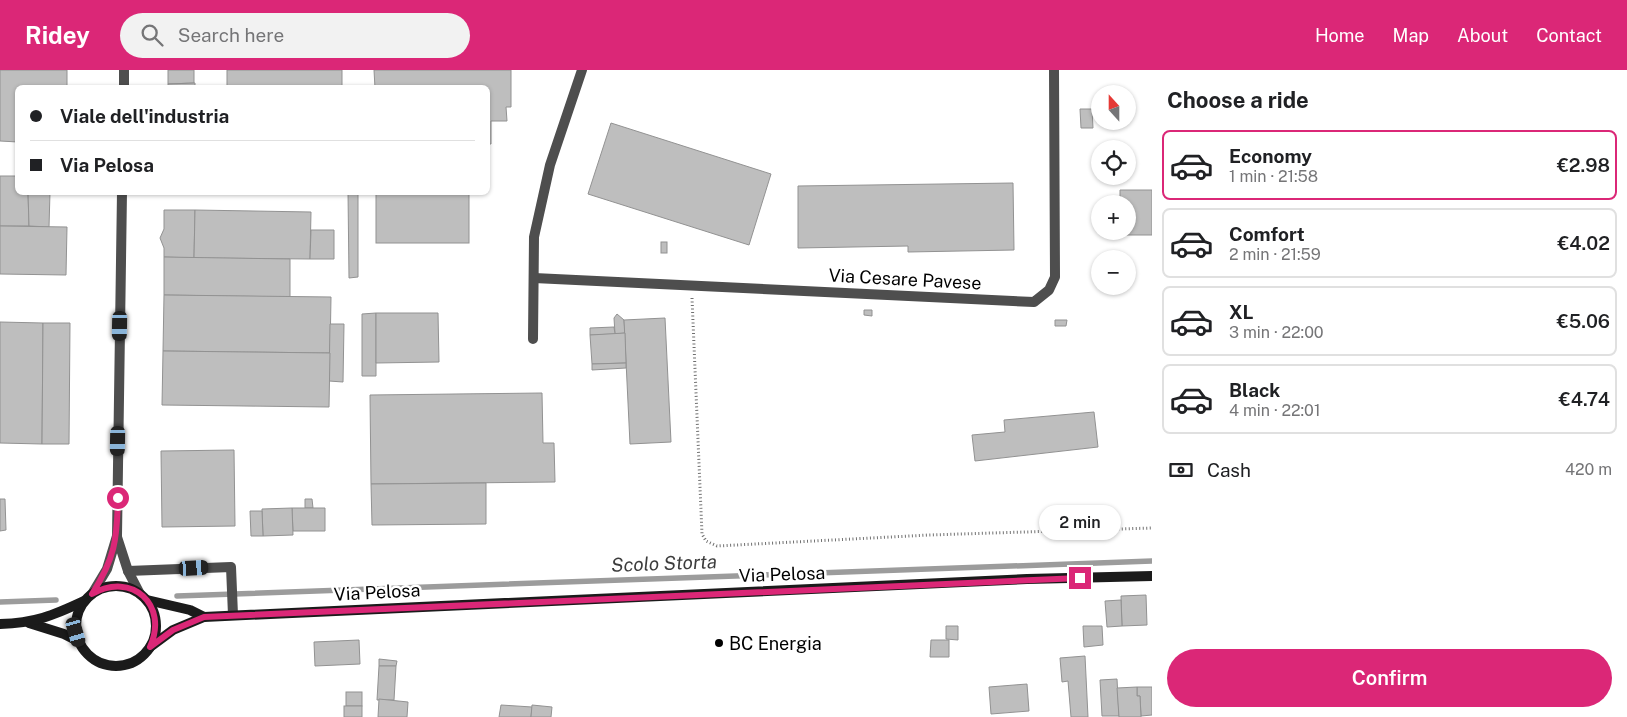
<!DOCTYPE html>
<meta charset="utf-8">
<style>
body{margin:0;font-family:"Public Sans",sans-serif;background:#f2f2f2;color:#202124;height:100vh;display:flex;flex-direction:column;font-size:19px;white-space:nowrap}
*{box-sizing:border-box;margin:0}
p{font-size:16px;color:#757577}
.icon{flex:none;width:28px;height:28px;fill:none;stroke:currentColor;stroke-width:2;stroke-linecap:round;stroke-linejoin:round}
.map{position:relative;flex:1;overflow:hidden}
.drawer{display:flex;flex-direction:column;background:#fff;width:475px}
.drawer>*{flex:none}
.hud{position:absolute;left:15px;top:15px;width:475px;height:110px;border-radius:8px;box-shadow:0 1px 4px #0004;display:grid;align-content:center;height:110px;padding:0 15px;background:#fff}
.needle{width:32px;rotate:339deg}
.buttons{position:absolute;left:1091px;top:15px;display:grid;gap:10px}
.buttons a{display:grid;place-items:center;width:45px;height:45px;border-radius:50%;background:#fff;box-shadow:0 1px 4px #0004;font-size:25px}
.end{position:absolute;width:22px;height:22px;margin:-11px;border:6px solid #db2777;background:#fff;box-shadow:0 0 0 2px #fff}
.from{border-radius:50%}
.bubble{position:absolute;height:35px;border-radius:18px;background:#fff;box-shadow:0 1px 4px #0004;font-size:16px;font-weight:600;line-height:35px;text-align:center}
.car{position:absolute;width:15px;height:30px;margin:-15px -8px;border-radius:6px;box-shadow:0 0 4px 1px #0007;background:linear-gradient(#222 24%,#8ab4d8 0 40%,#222 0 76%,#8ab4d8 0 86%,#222 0)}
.hud b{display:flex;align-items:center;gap:18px;height:48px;font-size:19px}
.hud b+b{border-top:1px solid #e0e0e0}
.hud i{width:12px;height:12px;background:#202124}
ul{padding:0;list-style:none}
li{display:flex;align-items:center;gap:15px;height:70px;margin:0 10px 8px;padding:0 5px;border:2px solid #e0e0e0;border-radius:8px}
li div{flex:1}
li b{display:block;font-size:19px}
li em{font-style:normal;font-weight:600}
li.active{border-color:#db2777}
li>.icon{width:45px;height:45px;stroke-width:1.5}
h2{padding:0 15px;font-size:22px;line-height:60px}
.pay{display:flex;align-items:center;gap:12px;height:55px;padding:0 15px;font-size:19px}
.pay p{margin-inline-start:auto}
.primary-button{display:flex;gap:10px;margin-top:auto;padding:10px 15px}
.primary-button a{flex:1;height:58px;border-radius:30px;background:#db2777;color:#fff;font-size:20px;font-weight:600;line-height:58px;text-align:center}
header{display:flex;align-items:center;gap:30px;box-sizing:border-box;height:70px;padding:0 25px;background:#db2777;color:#fff}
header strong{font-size:24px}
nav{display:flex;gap:28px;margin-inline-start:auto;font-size:18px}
.search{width:350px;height:45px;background:#f2f2f2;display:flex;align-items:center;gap:12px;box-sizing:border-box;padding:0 18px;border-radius:28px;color:#757577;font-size:19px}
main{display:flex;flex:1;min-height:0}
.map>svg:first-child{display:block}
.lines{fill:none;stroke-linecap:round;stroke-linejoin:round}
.stream{stroke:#9c9c9c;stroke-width:5.5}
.building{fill:#bebebe;stroke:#929292}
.path{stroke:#707070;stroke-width:3;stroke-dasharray:1 2.5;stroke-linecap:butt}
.service{stroke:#4e4e4e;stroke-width:10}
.minor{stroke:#4e4e4e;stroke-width:10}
.secondary{stroke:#1b1b1b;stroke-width:10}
.route{stroke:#db2777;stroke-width:6}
.poi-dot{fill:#000;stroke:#fff;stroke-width:2}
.labels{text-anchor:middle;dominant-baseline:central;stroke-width:5;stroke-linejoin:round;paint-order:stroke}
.street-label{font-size:18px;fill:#000;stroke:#fff}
.poi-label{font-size:18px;fill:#000;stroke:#fff;text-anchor:start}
.water-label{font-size:19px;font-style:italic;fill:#3d3d3d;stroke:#fff}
</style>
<header>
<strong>Ridey</strong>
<div class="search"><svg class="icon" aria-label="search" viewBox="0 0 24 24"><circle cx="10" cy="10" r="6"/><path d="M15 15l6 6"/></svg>Search here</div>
<nav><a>Home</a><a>Map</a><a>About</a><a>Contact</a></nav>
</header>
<main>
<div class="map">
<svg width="1152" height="647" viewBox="0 0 1152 647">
<rect width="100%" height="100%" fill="#fff"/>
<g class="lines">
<!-- stream -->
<g class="stream">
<path d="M177,526l975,-35"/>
<path d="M0,532l56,-2"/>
</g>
</g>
<!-- building -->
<g class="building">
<path d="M0,0h67v18h-49v54l-18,-1z"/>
<path d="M168,0h26v13l-26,1z"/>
<rect x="227" y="0" width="115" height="18"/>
<path d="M374,0h137v37h-5l1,14h-16v23h-3v-56h-113z"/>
<path d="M195,13v5h-27v-4z"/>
<path d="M1080,39h12l1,19h-12z"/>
<path d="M611,53l160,51 -22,71 -161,-51z"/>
<path d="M0,106h18v16h10l1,34h-29z"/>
<path d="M1013,113l1,67 -106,2v-6l-110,2v-62z"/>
<path d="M1120,120h32v45h-31v-4h7v-27h-8z"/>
<path d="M28,122h22l-1,35 -20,-1z"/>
<path d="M348,122h10v85l-9,1z"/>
<rect x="376" y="122" width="93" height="51"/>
<path d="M164,140h31l-1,48 -30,-1v-9l-4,-10 4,-9z"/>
<path d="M195,140l116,2 -1,47 -116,-1z"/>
<path d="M0,156l67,1 -1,48 -66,-1z"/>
<path d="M311,160h23v29h-24z"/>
<rect x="661" y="172" width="6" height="11"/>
<path d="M164,187l126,2v38l-126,-2z"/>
<path d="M164,225l167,2 -1,56 -167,-2z"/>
<path d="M864,240h8v6l-8,-1z"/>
<path d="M376,243v63h-14v-62z"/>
<path d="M376,243h62l1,49 -63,1z"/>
<path d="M617,244l7,6 1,13 -10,1 -1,-16z"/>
<path d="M665,248l6,124 -41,2 -6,-124z"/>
<path d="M1055,250h12l-1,6h-11z"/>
<path d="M0,252l43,1 -1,121 -42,-1z"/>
<path d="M43,253h27l-1,121h-27z"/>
<path d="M330,254h14l-1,58 -14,-1z"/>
<path d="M614,257l1,7 -25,1v-7z"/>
<path d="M625,263l1,30 -34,1 -2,-29z"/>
<path d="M163,281l167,2 -1,54 -167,-2z"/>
<path d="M626,293v5l-34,2v-6z"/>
<path d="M542,323l1,50h11l1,39 -184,2 -1,-89z"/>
<path d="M1094,342l4,35 -123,14 -3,-26 33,-3 -1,-12z"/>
<path d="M234,380l1,76 -73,1 -1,-76z"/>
<path d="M486,413v41l-114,1 -1,-41z"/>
<path d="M0,429h5l1,31 -6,1z"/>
<path d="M305,429h7l1,9h-8z"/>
<path d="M292,438h33v23h-32z"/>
<path d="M292,438l1,27 -30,1 -1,-27z"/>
<path d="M250,441h12l1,25h-12z"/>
<path d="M1146,525l1,30 -25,1 -1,-30z"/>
<path d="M1121,530l1,26 -15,1 -2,-26z"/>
<path d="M946,556h12v14l-12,-1z"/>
<path d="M1083,556h19l1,19 -19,2z"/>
<path d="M359,570l1,24 -45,2 -1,-24z"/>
<path d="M931,570h18v17h-19z"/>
<path d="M1085,586l3,61h-17l-3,-36 -6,1 -2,-24z"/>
<path d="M379,589l18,2 -1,5h-17z"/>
<path d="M379,596h17l-2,34h-17z"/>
<path d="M1117,609l2,37h-17l-2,-36z"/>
<path d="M1027,614l2,27 -38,3 -2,-27z"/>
<path d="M1137,617h15v28l-11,1 -1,-20h-3z"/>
<path d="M1137,617v9h3l1,21h-22l-2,-29z"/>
<rect x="346" y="622" width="16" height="14"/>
<path d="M379,629l29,3 -1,15h-29z"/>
<path d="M501,635l31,2 -1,10h-32z"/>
<path d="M532,635l20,2 -1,10h-20z"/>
<rect x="344" y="636" width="18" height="11"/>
</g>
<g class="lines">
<!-- path -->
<path class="path" d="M692,228l10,236 4,7 11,5 212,-11 223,-7"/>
<!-- service -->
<path class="service" d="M128,501l103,-4 2,48"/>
<!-- minor -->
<g class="minor">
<path d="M124,18v-18"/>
<path d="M534,208l500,24 15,-12 6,-13 -1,-207"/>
<path d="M533,269l1,-102 16,-72 32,-95"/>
<path d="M117,467l11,34 12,23"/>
<path d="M92,524l15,-25 10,-33 5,-344"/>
</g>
<!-- secondary -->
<g class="secondary">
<circle cx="116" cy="556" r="40"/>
<path d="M147,530l43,10 14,7"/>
<path d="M29,553l35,11 16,8"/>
<path d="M0,554c35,-1 52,-8 84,-23"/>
<path d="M150,577l23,-17 31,-13 823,-38 125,-3"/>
</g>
</g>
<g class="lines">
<!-- route -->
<path class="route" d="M118,428c-1,42 -3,60 -26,96 40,-23 77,11 58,53l23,-17 31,-13 876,-39"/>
</g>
<!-- markers -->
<circle class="poi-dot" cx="719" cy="573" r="5"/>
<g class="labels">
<!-- street labels -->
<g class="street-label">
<text transform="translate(905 209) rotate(3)">Via Cesare Pavese</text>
<text transform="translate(782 504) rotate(-2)">Via Pelosa</text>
<text transform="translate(377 522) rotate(-3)">Via Pelosa</text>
</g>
<!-- poi labels -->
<g class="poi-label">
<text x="729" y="573">BC Energia</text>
</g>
<!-- water labels -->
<g class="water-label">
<text transform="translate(664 493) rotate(-2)">Scolo Storta</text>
</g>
</g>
</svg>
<div class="buttons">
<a><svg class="needle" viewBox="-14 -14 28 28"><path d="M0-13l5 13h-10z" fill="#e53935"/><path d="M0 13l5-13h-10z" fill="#757577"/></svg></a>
<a><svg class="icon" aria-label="locate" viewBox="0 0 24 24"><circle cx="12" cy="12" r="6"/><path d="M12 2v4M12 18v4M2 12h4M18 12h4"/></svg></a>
<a>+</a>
<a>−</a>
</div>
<i class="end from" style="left:118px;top:428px"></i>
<i class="end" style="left:1080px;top:508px"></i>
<div class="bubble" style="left:1039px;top:435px;width:82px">2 min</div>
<i class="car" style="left:120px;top:256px;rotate:181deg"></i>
<i class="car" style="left:118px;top:371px;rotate:181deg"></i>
<i class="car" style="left:194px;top:498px;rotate:87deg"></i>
<i class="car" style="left:76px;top:562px;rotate:164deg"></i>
<div class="hud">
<b><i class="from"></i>Viale dell'industria</b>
<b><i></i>Via Pelosa</b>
</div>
</div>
<section class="drawer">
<h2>Choose a ride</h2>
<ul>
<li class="active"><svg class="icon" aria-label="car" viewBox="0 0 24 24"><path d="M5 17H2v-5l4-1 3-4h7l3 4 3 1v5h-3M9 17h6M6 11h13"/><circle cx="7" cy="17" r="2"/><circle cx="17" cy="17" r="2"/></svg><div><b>Economy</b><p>1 min · 21:58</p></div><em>€2.98</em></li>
<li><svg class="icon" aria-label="car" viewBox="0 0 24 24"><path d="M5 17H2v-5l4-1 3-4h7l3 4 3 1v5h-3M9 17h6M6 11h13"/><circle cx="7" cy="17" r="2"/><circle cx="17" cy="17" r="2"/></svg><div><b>Comfort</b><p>2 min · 21:59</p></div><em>€4.02</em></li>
<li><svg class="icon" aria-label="car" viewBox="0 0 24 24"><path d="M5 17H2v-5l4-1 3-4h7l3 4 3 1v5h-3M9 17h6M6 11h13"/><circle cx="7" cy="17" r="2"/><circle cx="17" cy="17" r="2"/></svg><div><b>XL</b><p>3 min · 22:00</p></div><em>€5.06</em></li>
<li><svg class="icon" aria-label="car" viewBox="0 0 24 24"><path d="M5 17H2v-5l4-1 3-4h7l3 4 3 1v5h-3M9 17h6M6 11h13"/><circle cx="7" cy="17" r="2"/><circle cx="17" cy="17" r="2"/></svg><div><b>Black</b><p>4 min · 22:01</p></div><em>€4.74</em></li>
</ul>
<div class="pay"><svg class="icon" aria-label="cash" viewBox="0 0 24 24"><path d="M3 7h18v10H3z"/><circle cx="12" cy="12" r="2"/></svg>Cash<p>420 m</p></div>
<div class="primary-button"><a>Confirm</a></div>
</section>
</main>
